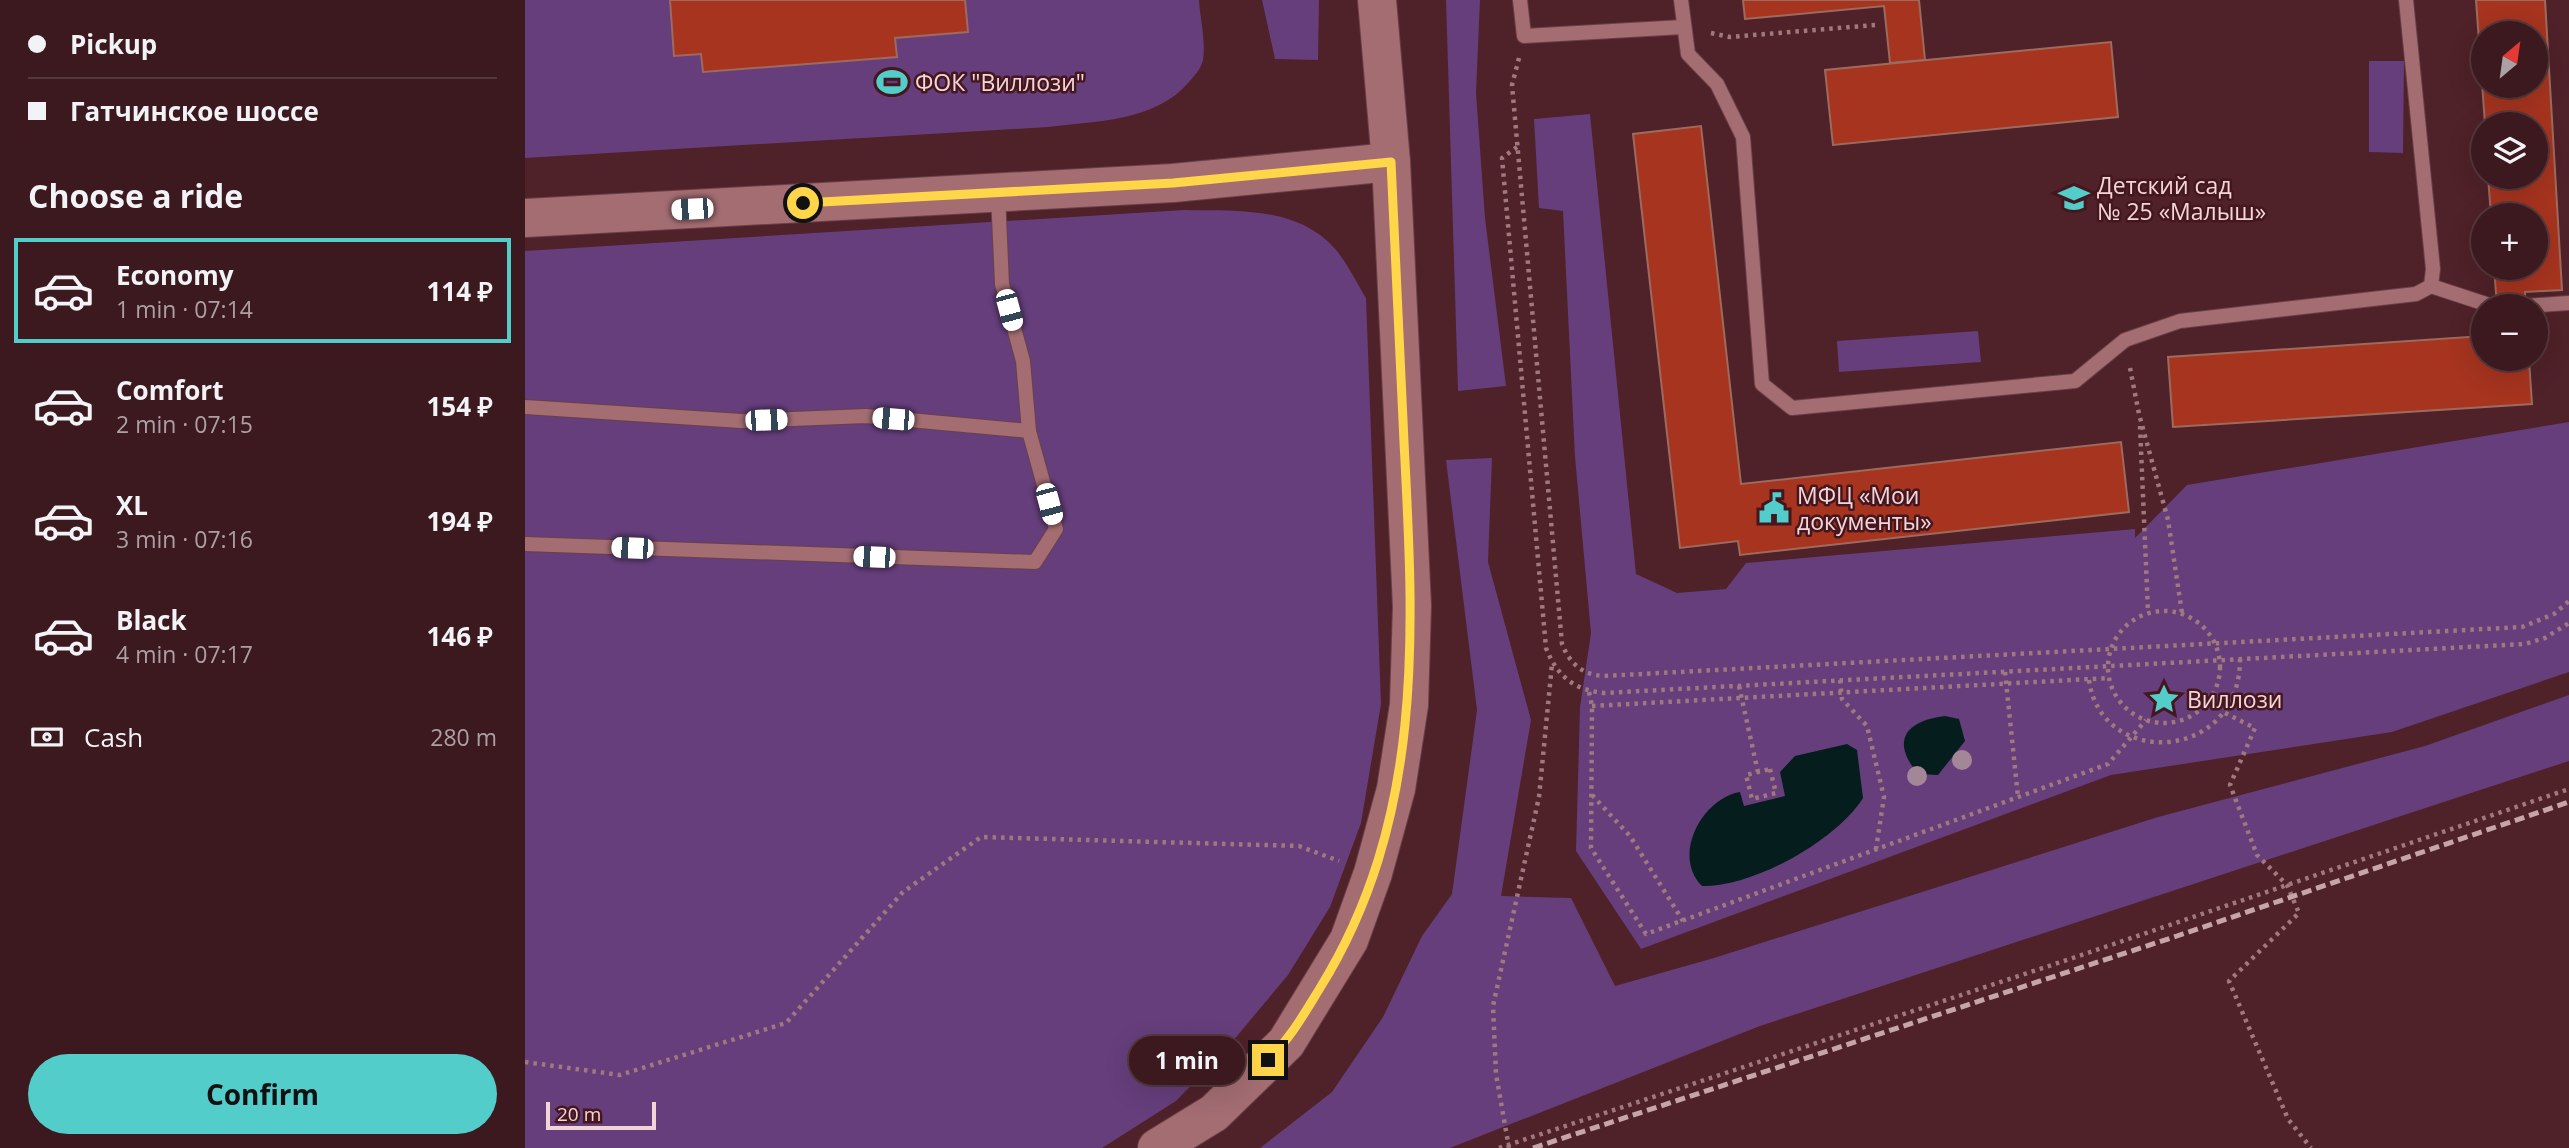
<!DOCTYPE html>
<meta charset="utf-8">
<style>
body{margin:0;font-family:"Open Sans",sans-serif;background:#46262b;color:#f1f3f6;height:100vh;display:flex;flex-direction:column;font-size:26px;white-space:nowrap}
*{box-sizing:border-box;margin:0}
p{font-size:23px;color:#aca0a4}
.icon{flex:none;width:38px;height:38px;fill:none;stroke:currentColor;stroke-width:2;stroke-linecap:round;stroke-linejoin:round}
.map{position:relative;flex:1;overflow:hidden}
.side{display:flex;flex-direction:column;background:#3b191e;width:525px}
.side>*{flex:none}
.top-card{display:grid;align-content:center;height:154px;padding:0 28px;background:#3b191e}
.needle{width:46px;rotate:29deg}
.buttons{position:absolute;left:1946px;top:21px;display:grid;gap:14px}
.buttons a{display:grid;place-items:center;width:77px;height:77px;border-radius:50%;background:#3b191e;box-shadow:0 7px 28px #0002,0 0 0 2px #54383c;font-size:35px}
.scale{position:absolute;left:21px;bottom:18px;width:110px;box-sizing:border-box;padding-left:7px;border:4px solid #f4d5d7;border-top:0;font-size:19px;line-height:24px;white-space:nowrap;color:#f4d5d7;-webkit-text-stroke:5px #44171e;paint-order:stroke}
.end{position:absolute;width:32px;height:32px;margin:-16px;border:9px solid #ffd54a;background:#111;box-shadow:0 0 0 4px #111}
.from{border-radius:50%}
.bubble{position:absolute;height:49px;border-radius:24px;background:#3b191e;box-shadow:0 7px 28px #0002,0 0 0 2px #54383c;font-size:23px;font-weight:700;line-height:49px;text-align:center}
.car{position:absolute;width:21px;height:42px;margin:-21px -10px;border-radius:9px;box-shadow:0 0 5px 2px #0007;background:linear-gradient(#fff 24%,#345 0 40%,#fff 0 76%,#345 0 86%,#fff 0)}
.top-card b{display:flex;align-items:center;gap:24px;height:66px;font-size:26px}
.top-card b+b{border-top:2px solid #54383c}
.top-card i{width:18px;height:18px;background:#f1f3f6}
ul{padding:0;list-style:none}
li{display:flex;align-items:center;gap:21px;height:105px;margin:0 14px 10px;padding:0 14px;border:4px solid transparent;border-radius:0px}
li div{flex:1}
li b{display:block;font-size:26px}
li em{font-style:normal;font-weight:700}
li.active{border-color:#53cdca}
li>.icon{width:63px;height:63px;stroke-width:1.5}
h2{padding:0 28px;font-size:32px;line-height:84px}
.pay{display:flex;align-items:center;gap:18px;height:77px;padding:0 28px;font-size:26px}
.pay p{margin-inline-start:auto}
.button{display:flex;gap:14px;margin-top:auto;padding:14px 28px}
.button a{flex:1;height:80px;border-radius:42px;background:#53cdca;color:#111;font-size:28px;font-weight:700;line-height:80px;text-align:center}
main{display:flex;flex:1;min-height:0}
.map>svg:first-child{display:block}
.green{fill:#653e7b}
.water{fill:#051e1d}
.building{fill:#a6341f;stroke:#9e6a5e;stroke-width:2;fill-rule:evenodd}
.lines{fill:none;stroke-linecap:round;stroke-linejoin:round}
.lane-casing{stroke:#694148;stroke-width:16}
.secondary-casing{stroke:#694148;stroke-width:40}
.path{stroke:#a0797e;stroke-width:4.5;stroke-dasharray:3.5 5;stroke-linecap:butt}
.lane{stroke:#a36d72;stroke-width:14}
.secondary{stroke:#a36d72;stroke-width:38}
.rail{stroke:#c7a4a8;stroke-width:5;stroke-dasharray:10 5;stroke-linecap:butt}
.tree{fill:#a38697}
.route{stroke:#ffd54a;stroke-width:9}
.labels{text-anchor:middle;dominant-baseline:central;stroke-width:5;stroke-linejoin:round;paint-order:stroke}
.poi-label{font-size:23px;fill:#f4d5d7;stroke:#44171e;text-anchor:start}
</style>
<main>
<section class="side">
<div class="top-card">
<b><i class="from"></i>Pickup</b>
<b><i></i>Гатчинское шоссе</b>
</div>
<h2>Choose a ride</h2>
<ul>
<li class="active"><svg class="icon" aria-label="car" viewBox="0 0 24 24"><path d="M5 17H2v-5l4-1 3-4h7l3 4 3 1v5h-3M9 17h6M6 11h13"/><circle cx="7" cy="17" r="2"/><circle cx="17" cy="17" r="2"/></svg><div><b>Economy</b><p>1 min · 07:14</p></div><em>114 ₽</em></li>
<li><svg class="icon" aria-label="car" viewBox="0 0 24 24"><path d="M5 17H2v-5l4-1 3-4h7l3 4 3 1v5h-3M9 17h6M6 11h13"/><circle cx="7" cy="17" r="2"/><circle cx="17" cy="17" r="2"/></svg><div><b>Comfort</b><p>2 min · 07:15</p></div><em>154 ₽</em></li>
<li><svg class="icon" aria-label="car" viewBox="0 0 24 24"><path d="M5 17H2v-5l4-1 3-4h7l3 4 3 1v5h-3M9 17h6M6 11h13"/><circle cx="7" cy="17" r="2"/><circle cx="17" cy="17" r="2"/></svg><div><b>XL</b><p>3 min · 07:16</p></div><em>194 ₽</em></li>
<li><svg class="icon" aria-label="car" viewBox="0 0 24 24"><path d="M5 17H2v-5l4-1 3-4h7l3 4 3 1v5h-3M9 17h6M6 11h13"/><circle cx="7" cy="17" r="2"/><circle cx="17" cy="17" r="2"/></svg><div><b>Black</b><p>4 min · 07:17</p></div><em>146 ₽</em></li>
</ul>
<div class="pay"><svg class="icon" aria-label="cash" viewBox="0 0 24 24"><path d="M3 7h18v10H3z"/><circle cx="12" cy="12" r="2"/></svg>Cash<p>280 m</p></div>
<div class="button"><a>Confirm</a></div>
</section>
<div class="map">
<svg width="2044" height="1148" viewBox="0 0 2044 1148">
<rect width="100%" height="100%" fill="#4f2128"/>
<!-- green -->
<g class="green">
<path d="M0,0h674c1,18 7,41 4,60 -2,9 -8,15 -14,22 -34,40 -94,39 -141,45l-523,31z"/>
<path d="M737,0h57l-1,60 -43,-1z"/>
<path d="M921,0h34l-4,93 9,125 21,168 -48,5z"/>
<path d="M1844,61h35l-1,92 -34,-1z"/>
<path d="M1065,114l46,460 41,19 49,-4 20,-26 389,-34v9l52,-53 382,-63v250l-177,60 -281,43 -470,174 -65,-98 4,-144 11,-74 -16,-176 -12,-246 -24,-3 -5,-89z"/>
<path d="M659,210c54,1 115,-4 153,41 11,14 20,32 29,47l15,406 -20,119 -31,84 -42,68 -66,79 -46,47 -74,47h-577v-897z"/>
<path d="M1453,331l3,31 -142,10 -2,-31z"/>
<path d="M967,458l-4,104 43,158 -30,176 70,2 44,88 99,-28 444,-141 267,-71 144,-51v66l-809,265 -310,122h-190l72,-56 51,-75 39,-81 30,-42 25,-184 -31,-250z"/>
</g>
<!-- water -->
<g class="water">
<path d="M1420,716l14,3 6,22 -27,34 -20,-1c-28,-34 -12,-53 27,-58z"/>
<path d="M1322,744l10,6 6,48c-27,43 -110,89 -161,88 -31,-31 1,-88 38,-94l4,14 41,-10 -5,-24 15,-16z"/>
</g>
<!-- building -->
<g class="building">
<path d="M145,0h295l3,32 -73,6 2,19 -194,15 -2,-18 -27,2z"/>
<path d="M1218,0h176l6,60 -35,3 -6,-57 -139,13z"/>
<path d="M1951,0h69l17,290 -37,2v14h-28l-3,-38h42v-53h-45l-3,-38h48v-53h-51zM1958,33h53v53h-53z"/>
<path d="M1586,42l7,75 -285,28 -8,-75z"/>
<path d="M1176,126l40,358 380,-42 8,70 -389,43 -2,-14 -58,7 -47,-414z"/>
<path d="M1958,336v23h46l3,45 -359,23 -5,-70z"/>
</g>
<g class="lines">
<!-- lane casing -->
<g class="lane-casing">
<g id="lane">
<path d="M995,0l4,36 159,-9"/>
<path d="M1156,0l7,54 29,30 26,53 19,247 30,24 283,-27 50,-41 55,-19 236,-27 15,-8 2,-17 -27,-269"/>
<path d="M1906,286l61,20"/>
<path d="M2000,306l44,-3"/>
<path d="M0,407l216,14 125,-5 163,15"/>
<path d="M0,544l510,18 21,-33 -27,-98 -6,-70 -21,-77 -4,-90"/>
</g>
</g>
<!-- secondary casing -->
<g class="secondary-casing">
<g id="secondary">
<path d="M0,218l648,-35 218,-21"/>
<path d="M632,1148l57,-35 72,-70 63,-103 24,-67 23,-84 13,-84 3,-99 -21,-444 -14,-162"/>
</g>
</g>
<!-- path -->
<g class="path">
<path d="M1186,33l19,4 145,-12"/>
<path d="M994,58l-7,27 50,559c8,20 21,31 42,32l918,-49 32,-13 15,-13"/>
<path d="M992,147l-15,11 44,490c11,28 28,42 58,45l921,-49 20,-6 24,-15"/>
<path d="M1605,368l9,46 29,106 14,93"/>
<path d="M1615,426l8,186"/>
<circle cx="1639" cy="667" r="56"/>
<path d="M1480,672l13,125"/>
<path d="M1315,680l2,19 25,27 17,71 -8,52"/>
<path d="M1564,680c12,89 151,83 151,-21"/>
<path d="M1214,686l19,86"/>
<path d="M1064,692l3,14 -1,142 55,86 462,-170 38,-44"/>
<path d="M1067,706l517,-28"/>
<path d="M1700,713l30,15 -25,57 27,70 30,30 12,28 -70,68 59,138 23,29"/>
<path d="M1245,769l6,24 -24,6 -6,-24z"/>
<path d="M1067,795l38,41 53,85"/>
<path d="M0,1062l95,13 166,-52 117,-131 78,-55 318,9 40,15"/>
<path d="M974,1148l565,-187 505,-172"/>
<path d="M984,1148l-13,-74 -3,-68 46,-209 13,-133"/>
</g>
<!-- lane -->
<use href="#lane" class="lane"/>
<!-- secondary -->
<use href="#secondary" class="secondary"/>
<!-- rail -->
<path class="rail" d="M1008,1148l644,-212 392,-134"/>
</g>
<!-- trees -->
<g class="tree">
<circle cx="1437" cy="760" r="10"/>
<circle cx="1392" cy="776" r="10"/>
</g>
<g class="lines">
<!-- route -->
<path class="route" d="M278,203l370,-20 218,-21c4,93 9,187 13,280 10,191 21,376 -84,546 -16,26 -30,51 -52,72"/>
</g>
<!-- icons -->
<defs>
<g id="stadium-bare" transform="scale(2.415)"><path d="M0-5a6.5 5 0 1 0 0 10a6.5 5 0 1 0 0-10ZM-3.5-1.8h7v3.6h-7Z" fill="#53cdca" stroke="#44171e" stroke-width="2.5" paint-order="stroke"/></g>
<g id="school-bare" transform="scale(2.415)"><path d="M0-5L7-2L0 1L-7-2ZM-4 1L0 2.5L4 1V4Q0 6-4 4Z" fill="#53cdca" stroke="#44171e" stroke-width="2.5" paint-order="stroke"/></g>
<g id="civic-bare" transform="scale(2.415)"><path d="M-.6-6.5H3V-4.5H.6V-3L4-1V1h2V6H-6V1h2V-1L-.6-3ZM-1.2 2.5V6h2.4V2.5Z" fill="#53cdca" stroke="#44171e" stroke-width="2.5" paint-order="stroke"/></g>
<g id="sight-bare" transform="scale(2.415)"><path d="M0-6L1.8-2.2L6-1.7L2.9 1.2L3.7 5.4L0 3.3L-3.7 5.4L-2.9 1.2L-6-1.7L-1.8-2.2Z" fill="#53cdca" stroke="#44171e" stroke-width="2.5" paint-order="stroke"/></g>
</defs>
<g fill-rule="evenodd">
<use href="#stadium-bare" x="367" y="82"/>
<use href="#school-bare" x="1549" y="198"/>
<use href="#civic-bare" x="1249" y="508"/>
<use href="#sight-bare" x="1639" y="699"/>
</g>
<g class="labels">
<!-- poi labels -->
<g class="poi-label">
<text x="390" y="82">ФОК "Виллози"</text>
<text x="1572" y="185">Детский сад<tspan x="1572" dy="26">№ 25 «Малыш»</tspan></text>
<text x="1272" y="495">МФЦ «Мои<tspan x="1272" dy="26">документы»</tspan></text>
<text x="1662" y="699">Виллози</text>
</g>
</g>
</svg>
<div class="buttons">
<a><svg class="needle" viewBox="-14 -14 28 28"><path d="M0-13l5 13h-10z" fill="#e53935"/><path d="M0 13l5-13h-10z" fill="#aca0a4"/></svg></a>
<a><svg class="icon" aria-label="layers" viewBox="0 0 24 24"><path d="M12 4l9 5-9 5-9-5zM3 14l9 5 9-5"/></svg></a>
<a>+</a>
<a>−</a>
</div>
<div class="scale">20 m</div>
<i class="end from" style="left:278px;top:203px"></i>
<i class="end" style="left:743px;top:1060px"></i>
<div class="bubble" style="left:604px;top:1036px;width:116px">1 min</div>
<i class="car" style="left:167px;top:209px;rotate:267deg"></i>
<i class="car" style="left:484px;top:310px;rotate:165deg"></i>
<i class="car" style="left:368px;top:419px;rotate:275deg"></i>
<i class="car" style="left:241px;top:420px;rotate:88deg"></i>
<i class="car" style="left:524px;top:504px;rotate:165deg"></i>
<i class="car" style="left:107px;top:548px;rotate:272deg"></i>
<i class="car" style="left:349px;top:557px;rotate:272deg"></i>
</div>
</main>
